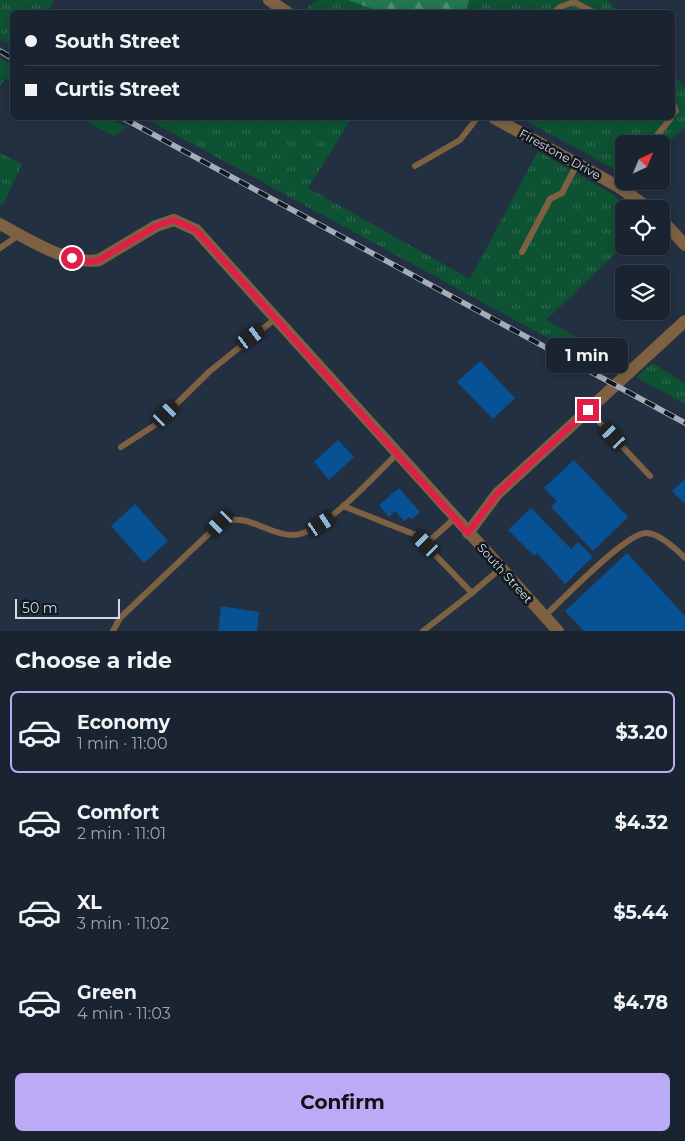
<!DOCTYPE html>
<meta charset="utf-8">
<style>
body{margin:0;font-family:Montserrat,sans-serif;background:#27303d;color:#f1f3f6;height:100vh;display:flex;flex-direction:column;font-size:19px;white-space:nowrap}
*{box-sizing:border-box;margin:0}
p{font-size:16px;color:#9fa4ab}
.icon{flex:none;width:28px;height:28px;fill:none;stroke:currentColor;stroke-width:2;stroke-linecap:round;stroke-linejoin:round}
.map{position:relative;height:631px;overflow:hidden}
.panel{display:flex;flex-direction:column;background:#1a2431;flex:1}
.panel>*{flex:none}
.banner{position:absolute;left:10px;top:10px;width:665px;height:110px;border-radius:8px;box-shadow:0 2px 8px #0003,0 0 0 1px #38414d;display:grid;align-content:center;height:110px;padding:0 15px;background:#1a2431}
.needle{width:32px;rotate:44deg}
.buttons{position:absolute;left:615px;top:135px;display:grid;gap:10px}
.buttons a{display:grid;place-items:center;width:55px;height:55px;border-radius:8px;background:#1a2431;box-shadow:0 2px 8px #0003,0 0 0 1px #38414d;font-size:25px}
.scale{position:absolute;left:15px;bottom:12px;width:105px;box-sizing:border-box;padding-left:5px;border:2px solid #d2dae5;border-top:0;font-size:14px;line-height:18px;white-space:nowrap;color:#d2dae5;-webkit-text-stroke:4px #12181f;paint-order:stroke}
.end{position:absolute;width:22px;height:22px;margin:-11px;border:6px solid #e11d48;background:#fff;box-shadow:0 0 0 2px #fff}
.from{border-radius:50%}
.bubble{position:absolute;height:35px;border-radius:8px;background:#1a2431;box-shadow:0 2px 8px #0003,0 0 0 1px #38414d;font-size:16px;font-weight:700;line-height:35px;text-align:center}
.car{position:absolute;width:15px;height:30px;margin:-15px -8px;border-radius:6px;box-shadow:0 0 4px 1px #0007;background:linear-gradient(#222 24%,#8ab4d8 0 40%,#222 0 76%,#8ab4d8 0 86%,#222 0)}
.banner b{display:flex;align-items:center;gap:18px;height:48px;font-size:19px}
.banner b+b{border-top:1px solid #38414d}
.banner i{width:12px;height:12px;background:#f1f3f6}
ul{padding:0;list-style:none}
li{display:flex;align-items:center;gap:15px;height:82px;margin:0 10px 8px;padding:0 5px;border:2px solid transparent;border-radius:8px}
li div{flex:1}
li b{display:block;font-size:19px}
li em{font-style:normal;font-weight:700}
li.on{border-color:#bbaaf6}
li>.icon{width:45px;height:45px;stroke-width:1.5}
h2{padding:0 15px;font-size:22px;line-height:60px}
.cta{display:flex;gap:10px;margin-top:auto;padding:10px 15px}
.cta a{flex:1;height:58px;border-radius:8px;background:#bbaaf6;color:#111;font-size:20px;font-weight:700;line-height:58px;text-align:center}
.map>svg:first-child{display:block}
.grass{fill:url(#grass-tufts)}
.forest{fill:url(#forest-firs)}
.building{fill:#075195}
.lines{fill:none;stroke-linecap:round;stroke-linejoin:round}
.lane{stroke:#7d6142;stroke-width:6}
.street{stroke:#7d6142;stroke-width:12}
.rail-casing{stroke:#a4aeba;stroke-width:5.5}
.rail{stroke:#12181f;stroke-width:4;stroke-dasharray:11;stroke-linecap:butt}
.route{stroke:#e11d48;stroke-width:6}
.labels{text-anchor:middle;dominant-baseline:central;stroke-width:5;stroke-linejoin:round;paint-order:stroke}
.street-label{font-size:12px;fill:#d2dae5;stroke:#12181f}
</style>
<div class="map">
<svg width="685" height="631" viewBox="0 0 685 631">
<defs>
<pattern id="grass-tufts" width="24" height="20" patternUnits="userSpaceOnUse" patternTransform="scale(1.25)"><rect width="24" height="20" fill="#0d5232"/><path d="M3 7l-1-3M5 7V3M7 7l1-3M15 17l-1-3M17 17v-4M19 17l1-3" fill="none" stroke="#2f6a50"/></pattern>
<pattern id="forest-firs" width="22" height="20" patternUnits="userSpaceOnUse" patternTransform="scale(1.25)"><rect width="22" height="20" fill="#23774d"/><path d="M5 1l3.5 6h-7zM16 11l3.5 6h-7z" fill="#4c906f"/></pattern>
</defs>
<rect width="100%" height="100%" fill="#233041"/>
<!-- grass -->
<g class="grass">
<path d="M0,0h54l-6,12h-36v34l-12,-7z"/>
<path d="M317,0h31l34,12h-65l-10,-4z"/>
<path d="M469,0h139l11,12h-153z"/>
<path d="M0,58l12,7v17l-7,-4 -5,9z"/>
<path d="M673,74l12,14v39l-24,21v-4h-37v30l-103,-56h151z"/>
<path d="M79,118h30l18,9 -13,9z"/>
<path d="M145,118h207l-44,70 162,91 68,-128 74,43 19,15h-7v37l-78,74 77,43 -9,11z"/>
<path d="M0,153l22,11 -19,41 -3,-2z"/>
<path d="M652,363l33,20v21l-49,-27z"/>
</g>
<!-- forest -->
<path class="forest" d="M348,0h121l-3,12h-84z"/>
<!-- building -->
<g class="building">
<path d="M480,361l35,37 -22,21 -36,-37z"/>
<path d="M338,440l16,17 -25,23 -15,-18z"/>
<path d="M574,460l54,57 -35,34 -42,-44 6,-6 -13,-13z"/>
<path d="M685,479v25l-13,-13z"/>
<path d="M399,488l21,24 -8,7 -3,-2 -5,4 -9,-10 -6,6 -10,-12z"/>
<path d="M135,504l33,37 -24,22 -33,-37z"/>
<path d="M531,508l40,41 7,-7 15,15 -28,27 -28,-31 -3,3 -26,-26z"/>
<path d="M627,553l58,63v15h-101l-19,-20z"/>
<path d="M221,606l38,6 -2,19h-39z"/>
</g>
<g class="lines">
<!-- lane -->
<g class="lane">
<path d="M554,12l6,-5 14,-5 19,10"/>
<path d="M672,101l4,10 -4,4"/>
<path d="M650,144l21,-26"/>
<path d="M415,166l45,-26 17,-22"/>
<path d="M616,185l8,-9"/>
<path d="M0,248l19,-13"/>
<path d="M522,252l28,-53 12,-6 15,-29"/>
<path d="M588,410l62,66"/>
<path d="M121,447l34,-22 55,-54 65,-52"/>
<path d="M343,506l73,29 56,58 29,-25"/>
<path d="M426,544l29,-26"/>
<path d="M545,616c17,-16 81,-83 101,-83 13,0 30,16 39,25"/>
<path d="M113,631l7,-13 100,-95c27,-12 47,12 73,12 29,0 83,-61 104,-81"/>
<path d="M423,631l49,-38"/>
</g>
<!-- street -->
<g class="street">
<path d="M269,0l18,12"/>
<path d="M494,118l125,69 31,22"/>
<path d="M661,219l24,26"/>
<path d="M0,224c26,14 69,42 99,36l57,-34 18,-6 22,10 362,401"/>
<path d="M468,533l29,-39 188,-173"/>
</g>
<!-- rail casing -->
<g class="rail-casing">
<g id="rail">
<path d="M0,51l12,7"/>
<path d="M123,118l562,305"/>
</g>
</g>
<!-- rail -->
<use href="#rail" class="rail"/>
</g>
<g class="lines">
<!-- route -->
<path class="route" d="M72,258l17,4 10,-2 57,-34 18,-6 22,10 272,303 29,-39 91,-84"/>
</g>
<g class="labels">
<!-- street labels -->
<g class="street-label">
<text transform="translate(560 154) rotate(29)">Firestone Drive</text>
<text transform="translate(505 573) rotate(48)">South Street</text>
</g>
</g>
</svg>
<div class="buttons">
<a><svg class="needle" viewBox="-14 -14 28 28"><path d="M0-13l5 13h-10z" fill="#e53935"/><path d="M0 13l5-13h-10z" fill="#9fa4ab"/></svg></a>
<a><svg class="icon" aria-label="locate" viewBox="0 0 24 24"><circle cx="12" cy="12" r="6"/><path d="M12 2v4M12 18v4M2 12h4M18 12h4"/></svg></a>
<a><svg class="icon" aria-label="layers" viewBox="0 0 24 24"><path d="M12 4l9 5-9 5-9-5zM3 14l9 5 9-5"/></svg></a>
</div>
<div class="scale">50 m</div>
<i class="end from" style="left:72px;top:258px"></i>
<i class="end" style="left:588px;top:410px"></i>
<div class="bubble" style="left:546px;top:338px;width:82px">1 min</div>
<i class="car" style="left:251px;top:337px;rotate:54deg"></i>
<i class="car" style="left:166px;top:414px;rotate:46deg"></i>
<i class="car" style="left:613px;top:436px;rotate:317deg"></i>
<i class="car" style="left:220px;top:523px;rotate:226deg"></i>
<i class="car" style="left:321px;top:524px;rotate:56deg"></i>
<i class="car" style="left:426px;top:544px;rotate:315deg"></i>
<div class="banner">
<b><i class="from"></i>South Street</b>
<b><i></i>Curtis Street</b>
</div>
</div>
<section class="panel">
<h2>Choose a ride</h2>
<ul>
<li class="on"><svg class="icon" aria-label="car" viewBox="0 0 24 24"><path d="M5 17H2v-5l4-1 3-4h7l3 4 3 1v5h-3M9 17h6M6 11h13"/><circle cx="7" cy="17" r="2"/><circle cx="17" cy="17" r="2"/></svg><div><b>Economy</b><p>1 min · 11:00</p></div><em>$3.20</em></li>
<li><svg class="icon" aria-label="car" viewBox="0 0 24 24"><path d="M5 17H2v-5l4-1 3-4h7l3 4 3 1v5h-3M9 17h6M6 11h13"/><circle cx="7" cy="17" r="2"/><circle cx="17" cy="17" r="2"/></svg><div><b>Comfort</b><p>2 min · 11:01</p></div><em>$4.32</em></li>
<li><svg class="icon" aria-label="car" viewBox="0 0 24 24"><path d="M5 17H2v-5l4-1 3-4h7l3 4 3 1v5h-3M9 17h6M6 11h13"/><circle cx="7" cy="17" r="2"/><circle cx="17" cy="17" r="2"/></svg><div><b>XL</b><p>3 min · 11:02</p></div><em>$5.44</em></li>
<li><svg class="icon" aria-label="car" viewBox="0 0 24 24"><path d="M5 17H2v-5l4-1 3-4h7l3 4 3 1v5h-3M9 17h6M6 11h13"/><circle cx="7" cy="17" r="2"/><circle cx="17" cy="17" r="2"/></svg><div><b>Green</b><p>4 min · 11:03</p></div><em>$4.78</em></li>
</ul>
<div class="cta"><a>Confirm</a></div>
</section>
